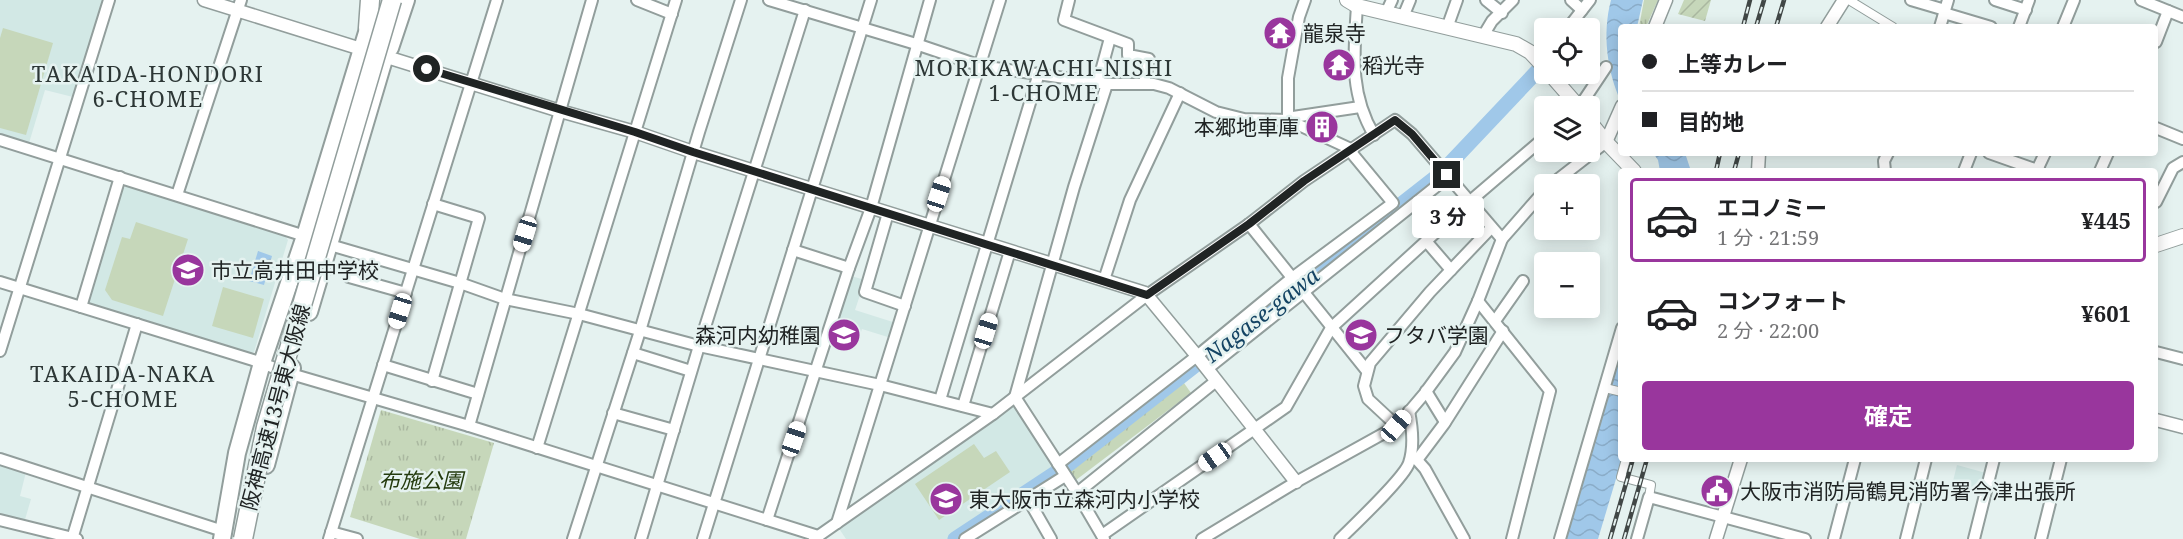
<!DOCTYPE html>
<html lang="ja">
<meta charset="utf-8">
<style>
body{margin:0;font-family:"Noto Serif","Noto Sans JP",serif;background:#f6f6f6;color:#202124;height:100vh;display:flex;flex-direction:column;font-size:22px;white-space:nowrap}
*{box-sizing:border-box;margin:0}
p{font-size:20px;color:#757577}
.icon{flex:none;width:33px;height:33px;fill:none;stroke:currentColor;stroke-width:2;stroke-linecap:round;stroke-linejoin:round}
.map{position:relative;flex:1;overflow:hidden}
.drawer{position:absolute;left:1618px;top:168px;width:540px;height:294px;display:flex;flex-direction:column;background:#fff;border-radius:6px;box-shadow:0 3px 15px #0003}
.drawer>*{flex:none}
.banner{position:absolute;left:1618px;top:24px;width:540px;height:132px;border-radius:6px;box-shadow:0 3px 15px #0003;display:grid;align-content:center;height:132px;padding:0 24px;background:#fff}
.tools{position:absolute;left:1534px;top:18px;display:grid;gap:12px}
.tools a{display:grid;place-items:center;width:66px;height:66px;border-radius:6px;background:#fff;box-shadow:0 3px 15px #0003;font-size:30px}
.end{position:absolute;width:27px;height:27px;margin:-14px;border:8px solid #202424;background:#fff;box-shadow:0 0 0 3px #fff}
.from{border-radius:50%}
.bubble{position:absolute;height:42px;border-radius:6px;background:#fff;box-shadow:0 3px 15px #0003;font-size:20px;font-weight:700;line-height:42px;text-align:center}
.car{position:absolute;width:18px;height:36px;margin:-18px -9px;border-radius:8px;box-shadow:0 0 4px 2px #0007;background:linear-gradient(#fff 24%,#345 0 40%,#fff 0 76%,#345 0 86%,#fff 0)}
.banner b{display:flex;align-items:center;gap:21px;height:57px;font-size:22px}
.banner b+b{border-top:2px solid #e0e0e0}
.banner i{width:15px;height:15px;background:#202124}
ul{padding:10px 0 0;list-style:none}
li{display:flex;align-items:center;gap:18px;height:84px;margin:0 12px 9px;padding:0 12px;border:3px solid transparent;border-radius:6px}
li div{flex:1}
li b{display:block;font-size:22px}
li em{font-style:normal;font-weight:700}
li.active{border-color:#99369d}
li>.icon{width:54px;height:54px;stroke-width:1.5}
.button{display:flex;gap:12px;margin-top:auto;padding:12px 24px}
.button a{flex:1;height:69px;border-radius:6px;background:#99369d;color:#fff;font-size:24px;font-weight:700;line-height:69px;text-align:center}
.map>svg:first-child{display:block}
.built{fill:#d2e8e5}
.grass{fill:#c6d7ba}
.park{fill:url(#park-tufts)}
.garden{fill:url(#garden-furrows)}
.water{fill:url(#water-waves)}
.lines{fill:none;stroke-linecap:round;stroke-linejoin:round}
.river{stroke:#a0c8e9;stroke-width:15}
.pedestrian-casing{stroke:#929e9c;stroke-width:10}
.minor-casing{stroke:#929e9c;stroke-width:14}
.tertiary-casing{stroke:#929e9c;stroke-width:15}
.secondary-casing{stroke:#929e9c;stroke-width:16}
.trunk-casing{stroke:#929e9c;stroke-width:20}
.motorway-casing{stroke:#929e9c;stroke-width:21}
.pedestrian{stroke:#fff;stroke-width:8}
.minor{stroke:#fff;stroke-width:10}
.tertiary{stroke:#fff;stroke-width:12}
.secondary{stroke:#fff;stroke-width:14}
.trunk{stroke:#fff;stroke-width:16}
.motorway{stroke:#fff;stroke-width:18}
.rail-casing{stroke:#414746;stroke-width:4.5}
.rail{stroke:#e5f2f0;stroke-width:2;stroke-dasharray:7;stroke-linecap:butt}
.motorway-bridge-casing{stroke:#929e9c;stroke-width:21;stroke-linecap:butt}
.motorway-bridge{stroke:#fff;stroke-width:18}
.route{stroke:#202424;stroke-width:8}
.labels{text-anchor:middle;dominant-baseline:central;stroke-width:5;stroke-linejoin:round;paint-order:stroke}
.poi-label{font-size:21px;fill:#202424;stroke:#e5f2f0;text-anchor:start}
.street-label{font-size:21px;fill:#202424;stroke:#e5f2f0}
.park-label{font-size:21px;font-style:italic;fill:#233a0d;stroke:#e5f2f0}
.neighbourhood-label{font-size:22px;letter-spacing:1.5px;fill:#2d3736;stroke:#e5f2f0}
.water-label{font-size:22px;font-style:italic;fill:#144363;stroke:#e5f2f0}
</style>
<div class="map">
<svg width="2183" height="539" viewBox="0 0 2183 539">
<defs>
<pattern id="park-tufts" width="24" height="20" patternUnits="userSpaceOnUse" patternTransform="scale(1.5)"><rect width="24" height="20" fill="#c6d7ba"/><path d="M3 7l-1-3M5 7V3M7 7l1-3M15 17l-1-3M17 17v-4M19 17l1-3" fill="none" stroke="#aab8a0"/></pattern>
<pattern id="garden-furrows" width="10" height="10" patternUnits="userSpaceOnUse" patternTransform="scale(1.5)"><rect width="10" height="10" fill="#c6d7ba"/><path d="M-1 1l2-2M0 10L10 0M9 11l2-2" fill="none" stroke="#aab8a0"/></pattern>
<pattern id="water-waves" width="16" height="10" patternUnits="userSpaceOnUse" patternTransform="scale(1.5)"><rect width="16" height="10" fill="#a0c8e9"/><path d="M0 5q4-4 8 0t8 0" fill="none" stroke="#8aacc8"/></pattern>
</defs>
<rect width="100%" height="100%" fill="#e5f2f0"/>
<!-- built -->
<g class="built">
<path d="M0,0h104l-31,97 -28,-7 -16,53 -29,-9z"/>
<path d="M127,186l158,50 3,4 -34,112 -5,2 -159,-50 -2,-4 34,-111z"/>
<path d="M851,276l14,4 -10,30 41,13 -5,15 -29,-9 -7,20 -25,-8z"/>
<path d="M1011,405l5,2 41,64 -105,68h-106l-8,-12z"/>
<path d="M0,464l26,8 -6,24 11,3 -7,24 -24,-6z"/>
<path d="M1957,465l29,8 -5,19 -29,-7z"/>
</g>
<!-- grass -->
<g class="grass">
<path d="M3,28l50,15 -27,92 -26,-7v-90z"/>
<path d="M136,222l52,17 -25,77 -51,-16 -7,-10 17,-53 8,2z"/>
<path d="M223,287l41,12 -11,39 -41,-12z"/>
<path d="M974,444l10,14 12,-7 14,21 -71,48 -24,-36z"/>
</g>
<!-- park -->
<g class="park">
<path d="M1644,0h14l-12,27h-7z"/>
<path d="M1184,383l7,10 -115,87 -7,-11z"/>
<path d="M381,410l113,33 -28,96h-46l-70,-22z"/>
</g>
<!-- garden -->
<path class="garden" d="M1684,0h27l-6,21 -27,-7z"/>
<!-- water -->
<g class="water">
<path d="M1611,0h32l-6,27h-15l-1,75c-14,-31 -19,-68 -10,-102z"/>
<path d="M1653,153h32l6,18h-31l-2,-11z"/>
<path d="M258,251l14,5 -8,29 -15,-4z"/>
<path d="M1621,339l1,120 -24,80h-34z"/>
</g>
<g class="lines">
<!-- river -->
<path class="river" d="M955,539l114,-75 371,-290 105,-111"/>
<!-- pedestrian casing -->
<g class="pedestrian-casing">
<g id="pedestrian">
<path d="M1849,0l44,27"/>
<path d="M1605,388l17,4"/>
<path d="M1626,459l-5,18 30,8 -2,12"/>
</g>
</g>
<!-- minor casing -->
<g class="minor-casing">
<g id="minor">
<path d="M637,0l35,14"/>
<path d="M769,0l147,44 65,22 126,18h47l15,4 47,24 28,7 44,1 5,-3 67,-10"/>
<path d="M1069,0l-5,20 64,24v11l21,4 -5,24"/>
<path d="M1486,0l16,13"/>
<path d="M1571,0l11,10"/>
<path d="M1911,0l34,10"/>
<path d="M1995,0l31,10"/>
<path d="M2141,0l42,17"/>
<path d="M1357,6c-3,47 -8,87 17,129"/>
<path d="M1386,13l6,-13"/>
<path d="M1944,13l47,14"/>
<path d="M1403,17l7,-17"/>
<path d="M1940,27l8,-27"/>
<path d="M2019,27l10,-27"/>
<path d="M2063,27l11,-27"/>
<path d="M1447,28l10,-28"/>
<path d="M1568,28l22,-28"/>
<path d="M1483,36l9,-15 21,-21"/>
<path d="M2156,42l12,-31"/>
<path d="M1098,82l12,-44"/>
<path d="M1580,106l26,-39"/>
<path d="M1288,120v-42l11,-61 6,-17"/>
<path d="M1288,120l65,30"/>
<path d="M2156,128l27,11"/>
<path d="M0,140l305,96"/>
<path d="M1989,153l51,18"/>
<path d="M2037,170l8,-17"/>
<path d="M1885,171l-1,-10 4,-8"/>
<path d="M1964,171l7,-18"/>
<path d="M2100,171l8,-18"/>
<path d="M1552,184l54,-42"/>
<path d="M177,195l64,-195"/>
<path d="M2156,202l17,-34 10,-6"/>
<path d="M888,213l-23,79 40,14"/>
<path d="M1249,224l118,147"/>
<path d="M1426,241l25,29"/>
<path d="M330,245l130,38 45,16 74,15 120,32 181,39 113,29"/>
<path d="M793,250l56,18"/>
<path d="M349,277l57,16"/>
<path d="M1104,280l26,-80 50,-107"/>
<path d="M0,282l253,78 38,14 178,52 349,110"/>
<path d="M1478,301l72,90 -38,148"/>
<path d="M81,307l39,-130"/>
<path d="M1495,321l28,-40"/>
<path d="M0,351l109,-351"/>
<path d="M2156,352l27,7"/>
<path d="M633,353l58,18"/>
<path d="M383,365l95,29"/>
<path d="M1207,369l241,-192"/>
<path d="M432,381l47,-163 -46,-14"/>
<path d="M1426,391l19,31"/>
<path d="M940,400l99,-327"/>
<path d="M963,406l47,-155"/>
<path d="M613,413l61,17"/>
<path d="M469,426l123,-426"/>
<path d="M1397,426l-29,-27 -4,-13 6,-23 60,-71 61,-64"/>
<path d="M537,448l139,-448"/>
<path d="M1412,457l5,3 8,9 39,70"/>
<path d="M0,459l223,72"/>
<path d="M1417,460l27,-36 59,-93"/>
<path d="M1058,464l139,-108 95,-78 101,-75 -43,-52"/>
<path d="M1077,493l139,-112"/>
<path d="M1028,499l23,40"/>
<path d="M0,520l77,19"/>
<path d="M767,520l82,-252 22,-60 59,-208"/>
<path d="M837,523l163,-523"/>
<path d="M331,532l26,7"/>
<path d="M1102,535l184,-128 45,-79 138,-126 76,-65"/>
<path d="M72,539l65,-215"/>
<path d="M329,539l168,-539"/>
<path d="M573,539l67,-208 59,-199 42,-132"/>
<path d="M641,539l58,-193 106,-336"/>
<path d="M703,539l168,-539"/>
<path d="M814,539l179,-125 154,-119 102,-71 55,-43 91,-61 17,14 90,105"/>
<path d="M965,539l100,-63"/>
<path d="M1104,539l-27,-46 -62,-96 59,-210 33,-103"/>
<path d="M1202,539l94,-57 101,-56 28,-33 30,-41 23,-51 24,-62 43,-49"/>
<path d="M1340,539c14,-14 64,-61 69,-76 5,-15 3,-37 0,-52"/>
<path d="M1560,539l62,-211"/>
<path d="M1637,539l12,-42 156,42"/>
<path d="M1834,539l21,-80"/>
<path d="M1906,539l20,-80"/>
<path d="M1974,539l20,-80"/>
<path d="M2041,539l20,-80"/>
</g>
</g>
<!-- tertiary casing -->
<g class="tertiary-casing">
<g id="tertiary">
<path d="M204,0l356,111 75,21 58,20 452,141 52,63 99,126"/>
<path d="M1655,27l11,-27"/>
<path d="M1827,27l17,-27"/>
<path d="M1606,142l16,-36"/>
<path d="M1758,171l1,-18"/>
<path d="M2156,420l27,7"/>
<path d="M1716,539l25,-80"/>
</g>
</g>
<!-- secondary casing -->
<g class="secondary-casing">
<g id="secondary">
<path d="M1347,0l10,6 159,38 14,8 15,16"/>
<path d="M1550,74l28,32"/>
<path d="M1590,122l16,20 28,29"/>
<path d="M2156,245l27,-9"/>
</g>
</g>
<!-- trunk casing -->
<g class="trunk-casing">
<g id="trunk">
<path d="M390,48l16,-48"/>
<path d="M309,312l76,-256 4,-22"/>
<path d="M266,465l26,-97"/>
<path d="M222,539l15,-86 25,-90 43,-127 67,-220"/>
</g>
</g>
<!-- motorway casing -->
<g class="motorway-casing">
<path id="motorway" d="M368,28l2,-28"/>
</g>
<!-- pedestrian -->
<use href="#pedestrian" class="pedestrian"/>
<!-- minor -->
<use href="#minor" class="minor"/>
<!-- tertiary -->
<use href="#tertiary" class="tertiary"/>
<!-- secondary -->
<use href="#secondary" class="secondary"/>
<!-- trunk -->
<use href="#trunk" class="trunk"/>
<!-- motorway -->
<use href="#motorway" class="motorway"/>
<!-- rail casing -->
<g class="rail-casing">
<g id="rail">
<path d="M1743,27l7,-27"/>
<path d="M1756,27l8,-27"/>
<path d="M1776,27l8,-27"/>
<path d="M1716,171l4,-18"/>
<path d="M1734,171l5,-18"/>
<path d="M1610,539l23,-80"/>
<path d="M1624,539l23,-80"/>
</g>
</g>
<!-- rail -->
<use href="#rail" class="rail"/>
<!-- motorway-bridge casing -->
<g class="motorway-bridge-casing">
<path id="motorway-bridge" d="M243,539l23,-112 126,-427"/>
</g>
<!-- motorway-bridge -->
<use href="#motorway-bridge" class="motorway-bridge"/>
</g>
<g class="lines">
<!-- route -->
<path class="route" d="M427,69l208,63 58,20 454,143 102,-71 55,-43 91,-61 17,14 35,41"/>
</g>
<!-- icons -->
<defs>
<g id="temple-disc" transform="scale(1.725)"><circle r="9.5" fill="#99369d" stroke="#e5f2f0"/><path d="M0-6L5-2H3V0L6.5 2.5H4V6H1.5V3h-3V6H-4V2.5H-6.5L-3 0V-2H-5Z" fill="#fff"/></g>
<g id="building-disc" transform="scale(1.725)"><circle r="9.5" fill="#99369d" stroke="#e5f2f0"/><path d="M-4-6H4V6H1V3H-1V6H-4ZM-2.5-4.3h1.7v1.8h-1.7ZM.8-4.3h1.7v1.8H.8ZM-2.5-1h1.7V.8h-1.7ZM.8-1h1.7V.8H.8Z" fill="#fff"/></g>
<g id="school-disc" transform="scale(1.725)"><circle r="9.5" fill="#99369d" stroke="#e5f2f0"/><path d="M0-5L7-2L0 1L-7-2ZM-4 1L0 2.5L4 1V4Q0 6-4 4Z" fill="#fff"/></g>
<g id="civic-disc" transform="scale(1.725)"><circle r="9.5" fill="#99369d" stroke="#e5f2f0"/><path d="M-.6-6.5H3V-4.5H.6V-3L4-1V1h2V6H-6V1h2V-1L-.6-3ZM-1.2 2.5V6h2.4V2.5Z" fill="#fff"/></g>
</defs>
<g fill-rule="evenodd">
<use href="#temple-disc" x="1280" y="33"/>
<use href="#temple-disc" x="1339" y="65"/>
<use href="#building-disc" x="1322" y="127"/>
<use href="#school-disc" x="188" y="270"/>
<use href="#school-disc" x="844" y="335"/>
<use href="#school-disc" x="1361" y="335"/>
<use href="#civic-disc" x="1717" y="491"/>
<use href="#school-disc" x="946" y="499"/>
</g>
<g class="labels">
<!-- poi labels -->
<g class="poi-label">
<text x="1303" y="33">龍泉寺</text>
<text x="1362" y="65">稻光寺</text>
<text x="1299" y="127" text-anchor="end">本郷地車庫</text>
<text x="211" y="270">市立高井田中学校</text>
<text x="821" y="335" text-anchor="end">森河内幼稚園</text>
<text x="1384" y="335">フタバ学園</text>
<text x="1740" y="491">大阪市消防局鶴見消防署今津出張所</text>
<text x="969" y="499">東大阪市立森河内小学校</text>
</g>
<!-- street labels -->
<g class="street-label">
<text transform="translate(275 407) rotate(-75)">阪神高速13号東大阪線</text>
</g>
<!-- park labels -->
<g class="park-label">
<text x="421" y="480">布施公園</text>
</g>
<!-- neighbourhood labels -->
<g class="neighbourhood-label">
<text x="1044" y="67">MORIKAWACHI-NISHI<tspan x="1044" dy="25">1-CHOME</tspan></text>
<text x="148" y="73">TAKAIDA-HONDORI<tspan x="148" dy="25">6-CHOME</tspan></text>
<text x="123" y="373">TAKAIDA-NAKA<tspan x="123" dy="25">5-CHOME</tspan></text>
</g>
<!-- water labels -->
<g class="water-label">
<text transform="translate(1261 314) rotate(-38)">Nagase-gawa</text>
</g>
</g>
</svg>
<div class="tools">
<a><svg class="icon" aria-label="locate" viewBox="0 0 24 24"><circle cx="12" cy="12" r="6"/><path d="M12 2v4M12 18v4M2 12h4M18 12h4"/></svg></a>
<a><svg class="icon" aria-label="layers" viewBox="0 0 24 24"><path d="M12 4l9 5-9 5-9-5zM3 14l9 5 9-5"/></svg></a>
<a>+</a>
<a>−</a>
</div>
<i class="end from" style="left:427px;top:69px"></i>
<i class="end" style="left:1447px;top:175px"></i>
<div class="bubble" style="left:1412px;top:196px;width:72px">3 分</div>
<i class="car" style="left:939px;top:194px;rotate:18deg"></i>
<i class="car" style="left:525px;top:234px;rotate:197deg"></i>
<i class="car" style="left:400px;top:311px;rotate:197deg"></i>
<i class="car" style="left:986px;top:331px;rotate:17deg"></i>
<i class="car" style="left:1396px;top:426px;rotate:41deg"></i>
<i class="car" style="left:794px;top:439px;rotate:19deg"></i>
<i class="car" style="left:1215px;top:457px;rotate:235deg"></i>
<div class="banner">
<b><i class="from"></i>上等カレー</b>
<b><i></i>目的地</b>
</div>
<section class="drawer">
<ul>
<li class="active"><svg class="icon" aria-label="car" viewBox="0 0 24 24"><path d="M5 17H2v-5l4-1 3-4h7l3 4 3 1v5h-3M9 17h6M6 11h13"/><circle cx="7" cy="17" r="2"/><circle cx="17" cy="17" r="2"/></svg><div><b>エコノミー</b><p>1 分 · 21:59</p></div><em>¥445</em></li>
<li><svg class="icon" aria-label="car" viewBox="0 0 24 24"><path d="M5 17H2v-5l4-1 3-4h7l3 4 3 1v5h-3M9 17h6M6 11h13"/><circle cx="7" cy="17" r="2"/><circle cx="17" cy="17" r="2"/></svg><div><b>コンフォート</b><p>2 分 · 22:00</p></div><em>¥601</em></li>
</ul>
<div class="button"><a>確定</a></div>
</section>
</div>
